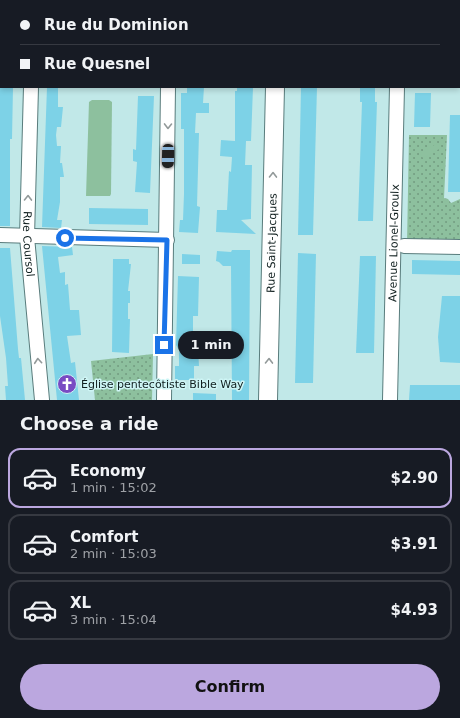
<!DOCTYPE html>
<meta charset="utf-8">
<style>
body{margin:0;font-family:"DejaVu Sans",sans-serif;background:#242831;color:#f1f3f6;height:100vh;display:flex;flex-direction:column;font-size:15px;white-space:nowrap}
*{box-sizing:border-box;margin:0}
p{font-size:13px;color:#9ea1a6}
.icon{flex:none;width:22px;height:22px;fill:none;stroke:currentColor;stroke-width:2;stroke-linecap:round;stroke-linejoin:round}
.map{position:relative;height:400px;overflow:hidden}
.drawer{display:flex;flex-direction:column;background:#171b24;flex:1}
.drawer>*{flex:none}
.guide{position:absolute;left:0px;top:0px;width:460px;height:88px;box-shadow:0 2px 6px #0003;display:grid;align-content:center;height:88px;padding:0 20px;background:#171b24}
.end{position:absolute;width:18px;height:18px;margin:-9px;border:5px solid #1a73e8;background:#fff;box-shadow:0 0 0 2px #fff}
.from{border-radius:50%}
.bubble{position:absolute;height:28px;border-radius:14px;background:#171b24;box-shadow:0 2px 6px #0003;font-size:13px;font-weight:600;line-height:28px;text-align:center}
.car{position:absolute;width:12px;height:24px;margin:-12px -6px;border-radius:5px;box-shadow:0 0 3px 1px #0007;background:linear-gradient(#222 24%,#8ab4d8 0 40%,#222 0 76%,#8ab4d8 0 86%,#222 0)}
.guide b{display:flex;align-items:center;gap:14px;height:38px;font-size:15px}
.guide b+b{border-top:1px solid #363941}
.guide i{width:10px;height:10px;background:#f1f3f6}
ul{padding:0;list-style:none}
li{display:flex;align-items:center;gap:12px;height:60px;margin:0 8px 6px;padding:0 12px;border:2px solid #363941;border-radius:12px}
li div{flex:1}
li b{display:block;font-size:15px}
li em{font-style:normal;font-weight:600}
li.active{border-color:#bba7df}
li>.icon{width:36px;height:36px;stroke-width:1.5}
h2{padding:0 20px;font-size:18px;line-height:48px}
.cta{display:flex;gap:8px;margin-top:auto;padding:8px 20px}
.cta a{flex:1;height:46px;border-radius:24px;background:#bba7df;color:#111;font-size:16px;font-weight:600;line-height:46px;text-align:center}
.map>svg:first-child{display:block}
.grass{fill:url(#grass-dots)}
.garden{fill:#8dc09e}
.building{fill:#7dd2e7}
.lines{fill:none;stroke-linecap:round;stroke-linejoin:round}
.minor-casing{stroke:#597c7c;stroke-width:16}
.major-casing{stroke:#597c7c;stroke-width:20}
.minor{stroke:#fff;stroke-width:14}
.major{stroke:#fff;stroke-width:18}
.oneway{stroke:#939a9a}
.route{stroke:#1a73e8;stroke-width:5}
.labels{text-anchor:middle;dominant-baseline:central;stroke-width:3;stroke-linejoin:round;paint-order:stroke}
.street-label{font-size:11px;fill:#101f1f;stroke:#cef5f5}
.poi-label{font-size:11px;fill:#101f1f;stroke:#cef5f5;text-anchor:start}
</style>
<div class="map">
<svg width="460" height="400" viewBox="0 0 460 400">
<defs>
<pattern id="grass-dots" width="8" height="8" patternUnits="userSpaceOnUse"><rect width="8" height="8" fill="#8dc09e"/><path d="M2 2h.1M6 6h.1" fill="none" stroke="#729b80" stroke-width="1.8" stroke-linecap="round"/></pattern>
</defs>
<rect width="100%" height="100%" fill="#c1e8e8"/>
<!-- grass -->
<g class="grass">
<path d="M409,135h38l-3,63 4,1 3,4 9,-4v46l-53,-1z"/>
<path d="M153,354l-1,46h-57l-4,-39z"/>
</g>
<!-- garden -->
<g class="garden">
<path d="M92,100h17l3,2 -1,92 -1,2h-24l3,-94z"/>
<path d="M438,143l3,5 -18,10 -3,-5z"/>
</g>
<!-- building -->
<g class="building">
<path d="M0,87h13l-1,52h-2v87h-10z"/>
<path d="M47,87h11v20h5l-2,20h-4l-1,8 1,11h4l-1,17h2l2,14h-4v25l-3,18h5l-1,8 -19,-1z"/>
<path d="M187,87h17l-1,16h6v10h-13l-1,20h4l-2,73 3,1 -2,26 -19,-1 1,-12h3l1,-26v-65h-3v-36h6z"/>
<path d="M237,87h16l-2,54h-5l-1,24h7l-1,48v6l-10,1 15,14 -40,-2 1,-22h10l2,-39 2,1 1,-15 -12,-1 1,-16 14,1v-50h2z"/>
<path d="M301,87h16l-4,148h-15z"/>
<path d="M360,87h15v15h2l-4,119h-15l4,-119h-2z"/>
<path d="M415,93h16l-1,34h-16z"/>
<path d="M138,96h16l-4,97 -15,-1 2,-30 -4,-1v-12l3,1z"/>
<path d="M450,115h10v77h-12z"/>
<path d="M89,208l59,1v16l-59,-1z"/>
<path d="M42,246l30,1 1,8 -15,2 2,16 5,-1v13l3,-1 2,26h9l2,25 -14,1 4,27 4,-1 4,38h-22z"/>
<path d="M0,248h10l8,101 1,9h2l4,42h-19l-1,-14h3l-2,-28 -6,-42z"/>
<path d="M232,250h18v5l-1,145h-17l-1,-134h-8l-4,-4 -3,-1 1,-10 14,1z"/>
<path d="M298,253l18,1 -3,129h-18z"/>
<path d="M182,254l18,1v9h-18z"/>
<path d="M360,256h16l-2,97h-18z"/>
<path d="M113,259h16v5h2l-3,27h2v12h-2v16h2l-1,34 -17,-1z"/>
<path d="M412,260l48,1v14l-48,-1z"/>
<path d="M178,276l21,1 -1,39h-5v18h8v14h-3l1,18h-5v14h-19v-14h4v-16l-3,-5z"/>
<path d="M442,296h18v67l-20,-1 -2,-25z"/>
<path d="M410,385h50v15h-51z"/>
<path d="M193,393l23,1v6h-23z"/>
</g>
<g class="lines">
<!-- minor casing -->
<g class="minor-casing">
<g id="minor">
<path d="M18,0v1"/>
<path d="M153,0v1"/>
<path d="M399,1v-1"/>
<path d="M459,47h1"/>
<path d="M0,54h1"/>
<path id="s1" d="M31,87l-4,150 15,163"/>
<path d="M0,235l167,5"/>
<path d="M404,246l56,1"/>
<path d="M164,400l4,-313"/>
<path id="s2" d="M390,400l7,-313"/>
</g>
</g>
<!-- major casing -->
<g class="major-casing">
<g id="major">
<path d="M270,0l1,1"/>
<path id="s3" d="M268,400l7,-313"/>
</g>
</g>
<!-- minor -->
<use href="#minor" class="minor"/>
<!-- major -->
<use href="#major" class="major"/>
</g>
<!-- one-way arrows -->
<defs><path id="oneway-chevron" d="M-2-3.5L2.5 0L-2 3.5" fill="none" stroke-width="1.6" stroke-linecap="round" stroke-linejoin="round"/></defs>
<g class="oneway">
<use href="#oneway-chevron" transform="translate(168 126) rotate(91)"/>
<use href="#oneway-chevron" transform="translate(273 175) rotate(-89)"/>
<use href="#oneway-chevron" transform="translate(28 198) rotate(-89)"/>
<use href="#oneway-chevron" transform="translate(38 361) rotate(-95)"/>
<use href="#oneway-chevron" transform="translate(269 361) rotate(-89)"/>
</g>
<g class="lines">
<!-- route -->
<path class="route" d="M65,238l102,2 -3,105"/>
</g>
<!-- icons -->
<defs>
<g id="church-disc" transform="scale(1)"><circle r="9.5" fill="#794bc3" stroke="#cef5f5"/><path d="M-1.2-6h2.4v3.5h3.3v2.4h-3.3V6h-2.4V-.1h-3.3v-2.4h3.3Z" fill="#fff"/></g>
</defs>
<g fill-rule="evenodd">
<use href="#church-disc" x="67" y="384"/>
</g>
<g class="labels">
<!-- street labels -->
<g class="street-label">
<text stroke="none"><textPath href="#s3" startOffset="157">Rue Saint-Jacques</textPath></text>
<text stroke="none"><textPath href="#s1" startOffset="157">Rue Coursol</textPath></text>
<text stroke="none"><textPath href="#s2" startOffset="157">Avenue Lionel-Groulx</textPath></text>
</g>
<!-- poi labels -->
<g class="poi-label">
<text x="81" y="384">Église pentecôtiste Bible Way</text>
</g>
</g>
</svg>
<i class="end from" style="left:65px;top:238px"></i>
<i class="end" style="left:164px;top:345px"></i>
<div class="bubble" style="left:178px;top:331px;width:66px">1 min</div>
<i class="car" style="left:168px;top:156px;rotate:181deg"></i>
<div class="guide">
<b><i class="from"></i>Rue du Dominion</b>
<b><i></i>Rue Quesnel</b>
</div>
</div>
<section class="drawer">
<h2>Choose a ride</h2>
<ul>
<li class="active"><svg class="icon" aria-label="car" viewBox="0 0 24 24"><path d="M5 17H2v-5l4-1 3-4h7l3 4 3 1v5h-3M9 17h6M6 11h13"/><circle cx="7" cy="17" r="2"/><circle cx="17" cy="17" r="2"/></svg><div><b>Economy</b><p>1 min · 15:02</p></div><em>$2.90</em></li>
<li><svg class="icon" aria-label="car" viewBox="0 0 24 24"><path d="M5 17H2v-5l4-1 3-4h7l3 4 3 1v5h-3M9 17h6M6 11h13"/><circle cx="7" cy="17" r="2"/><circle cx="17" cy="17" r="2"/></svg><div><b>Comfort</b><p>2 min · 15:03</p></div><em>$3.91</em></li>
<li><svg class="icon" aria-label="car" viewBox="0 0 24 24"><path d="M5 17H2v-5l4-1 3-4h7l3 4 3 1v5h-3M9 17h6M6 11h13"/><circle cx="7" cy="17" r="2"/><circle cx="17" cy="17" r="2"/></svg><div><b>XL</b><p>3 min · 15:04</p></div><em>$4.93</em></li>
</ul>
<div class="cta"><a>Confirm</a></div>
</section>
